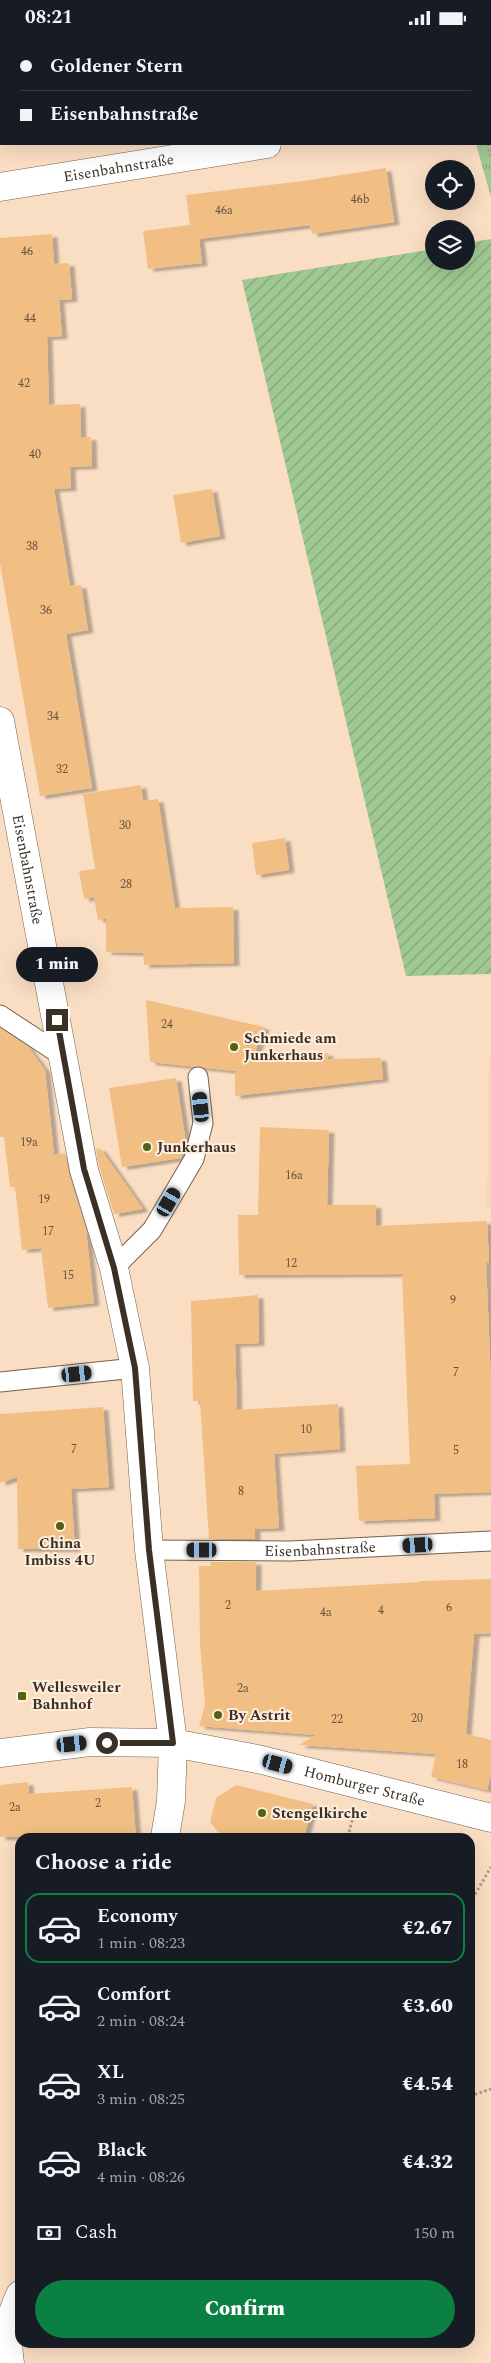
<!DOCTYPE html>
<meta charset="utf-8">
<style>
body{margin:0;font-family:Spectral,serif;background:#20242c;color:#f1f3f6;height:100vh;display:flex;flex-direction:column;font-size:19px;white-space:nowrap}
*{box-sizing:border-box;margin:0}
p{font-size:16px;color:#9ea1a6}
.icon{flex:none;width:28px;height:28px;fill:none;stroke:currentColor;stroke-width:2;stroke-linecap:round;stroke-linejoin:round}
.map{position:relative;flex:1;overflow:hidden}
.panel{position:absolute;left:15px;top:1798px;width:460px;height:515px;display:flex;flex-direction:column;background:#171b24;border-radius:15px;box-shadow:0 5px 20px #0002}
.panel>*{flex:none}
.guide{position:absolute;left:0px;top:0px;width:491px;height:110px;box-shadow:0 5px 20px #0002;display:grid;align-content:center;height:110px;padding:0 20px;background:#171b24}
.fabs{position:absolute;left:425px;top:125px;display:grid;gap:10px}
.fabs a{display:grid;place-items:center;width:50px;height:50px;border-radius:50%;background:#171b24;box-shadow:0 5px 20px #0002;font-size:25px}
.end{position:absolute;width:22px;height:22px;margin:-11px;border:6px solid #3b3025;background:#fff;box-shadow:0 0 0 2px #fff}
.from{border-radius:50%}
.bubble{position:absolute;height:35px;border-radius:18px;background:#171b24;box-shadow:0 5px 20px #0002;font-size:16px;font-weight:800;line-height:35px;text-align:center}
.car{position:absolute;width:15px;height:30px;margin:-15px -8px;border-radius:6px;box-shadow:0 0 4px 1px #0007;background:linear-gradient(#222 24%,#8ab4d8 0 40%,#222 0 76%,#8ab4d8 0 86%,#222 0)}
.guide b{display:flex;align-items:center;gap:18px;height:48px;font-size:19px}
.guide b+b{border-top:1px solid #363941}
.guide i{width:12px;height:12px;background:#f1f3f6}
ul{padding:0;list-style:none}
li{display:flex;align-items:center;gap:15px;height:70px;margin:0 10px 8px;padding:0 10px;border:2px solid transparent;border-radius:15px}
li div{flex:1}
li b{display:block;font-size:19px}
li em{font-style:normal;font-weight:800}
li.on{border-color:#0b8043}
li>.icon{width:45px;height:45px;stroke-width:1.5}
h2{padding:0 20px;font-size:22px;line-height:60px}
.pay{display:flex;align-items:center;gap:12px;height:55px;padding:0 20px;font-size:19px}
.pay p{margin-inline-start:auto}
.cta{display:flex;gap:10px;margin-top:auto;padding:10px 20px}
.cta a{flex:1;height:58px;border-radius:30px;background:#0b8043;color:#fff;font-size:20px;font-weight:800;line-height:58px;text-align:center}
.status{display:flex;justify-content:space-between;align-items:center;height:35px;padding:0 25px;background:#171b24;direction:ltr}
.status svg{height:14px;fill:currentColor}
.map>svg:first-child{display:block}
.built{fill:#f7d5b4}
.park{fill:url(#park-tufts)}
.garden{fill:url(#garden-furrows)}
.building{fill:#f1bf84;filter:url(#shadow)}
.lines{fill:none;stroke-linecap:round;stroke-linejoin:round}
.service-casing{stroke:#785f47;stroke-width:21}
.minor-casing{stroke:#785f47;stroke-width:29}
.tertiary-casing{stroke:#785f47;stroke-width:29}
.secondary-casing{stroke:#785f47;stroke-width:29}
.path{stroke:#b19c87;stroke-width:3;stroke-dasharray:2.5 2.5;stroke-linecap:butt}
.service{stroke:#fff;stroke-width:19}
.minor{stroke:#fff;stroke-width:28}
.tertiary{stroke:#fff;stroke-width:28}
.secondary{stroke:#fff;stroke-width:28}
.route{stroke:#3b3025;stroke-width:6}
.poi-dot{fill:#51630c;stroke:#ffeddd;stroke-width:2}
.labels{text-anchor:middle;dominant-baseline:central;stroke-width:4;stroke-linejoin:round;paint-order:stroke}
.number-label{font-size:12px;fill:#68543d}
.street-label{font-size:15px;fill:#3b3025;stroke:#ffeddd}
.poi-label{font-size:15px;font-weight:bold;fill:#3b3025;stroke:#ffeddd;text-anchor:start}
</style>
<div class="status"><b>08:21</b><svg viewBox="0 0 49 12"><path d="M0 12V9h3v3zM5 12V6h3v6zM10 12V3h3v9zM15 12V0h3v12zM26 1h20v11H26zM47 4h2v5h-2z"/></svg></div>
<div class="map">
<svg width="491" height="2328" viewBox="0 0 491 2328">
<defs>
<pattern id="park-tufts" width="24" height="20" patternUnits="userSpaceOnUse" patternTransform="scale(1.25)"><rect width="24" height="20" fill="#9fc892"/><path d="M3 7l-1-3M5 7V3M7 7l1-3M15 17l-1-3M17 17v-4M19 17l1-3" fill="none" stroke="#83a377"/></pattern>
<pattern id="garden-furrows" width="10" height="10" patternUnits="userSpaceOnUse" patternTransform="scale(1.25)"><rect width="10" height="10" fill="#9fc892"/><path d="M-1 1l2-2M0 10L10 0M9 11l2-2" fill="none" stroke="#83a377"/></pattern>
<filter id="shadow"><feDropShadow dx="5.5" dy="3" stdDeviation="1" flood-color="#0004"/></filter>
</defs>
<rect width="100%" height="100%" fill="#fadec3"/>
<!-- built -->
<path class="built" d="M489,1021h2v151h-4z"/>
<!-- park -->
<path class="park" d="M447,0h44v162l-15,-53h14v-108z"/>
<!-- garden -->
<path class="garden" d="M491,204v735l-85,2 -164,-696 192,-31v12h32v-18z"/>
<!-- building -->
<g class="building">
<path d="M386,133l8,54 -82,12 -2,-9 -111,14 3,24 -54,6 -5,-38 47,-6 -4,-30 117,-14z"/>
<path d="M52,199l2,30 15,-1 3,36 -13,1 3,36 -15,1 2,68 31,-1 1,34 10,-1 1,29 -22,1 1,21 -17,1 16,97 11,-1 7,45 -22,4 26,154 -52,8 -40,-233v-325z"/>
<path d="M212,454l8,47 -39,7 -8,-48z"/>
<path d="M141,750l2,16 15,-2 17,109 58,-1 1,56 -90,2 -1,-12 -37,-1v-34l-8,2 -4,-23 -10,2 -5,-28 16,-2 -12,-75z"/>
<path d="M285,803l4,32 -33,5 -4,-32z"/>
<path d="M146,965l118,27 -10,28 74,-2v6l53,-1 2,21 -148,17v-25l-85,-9z"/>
<path d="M0,993l28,19 17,23 9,85 11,-2 4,22 17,55 8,73 -46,5 -7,-60 -19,2 -7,-63h-5l-6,-50h-4z"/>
<path d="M176,1043l10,65 -5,15 -59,9 -13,-79z"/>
<path d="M260,1092l69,3 -2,75h49v21l111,-5 2,42h-3l5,121v108l-57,2 1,24 -76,3 -3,-55 54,-2 -8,-190 -163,1 -1,-60h20z"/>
<path d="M100,1113l43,61 -29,5 -15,-48 -3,-17z"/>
<path d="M258,1260l1,48 -24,1 2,66 101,-6 2,45 -66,5 5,74 -24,1v10h-46l-9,-138h-7l-2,-100z"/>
<path d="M103,1372l6,80 -38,2 4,60h-57l-1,-72 -17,6v-69z"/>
<path d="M210,1527h46v29l164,-9v-1l71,-2v54l-17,1 -8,100 25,6v34l-4,16 -56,-13 5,-23 -137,-9 17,-10 -117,-9 6,-21 -5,-60 -1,-79h12z"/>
<path d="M28,1747l1,12 103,-7 4,50h-136v-52z"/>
<path d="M236,1750l77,19 -9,33h-82l-12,-15 6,-24z"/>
</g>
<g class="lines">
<!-- service casing -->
<g class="service-casing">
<g id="service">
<path d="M462,0v1"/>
<path d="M0,980l64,42"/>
<path d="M114,1233l38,-38 42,-71 9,-36 -5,-46"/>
<path d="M0,1347l135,-14"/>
<path id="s1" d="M149,1515l142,1 200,-10"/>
</g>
</g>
<!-- minor casing -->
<g class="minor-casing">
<g id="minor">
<path id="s2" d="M0,152l267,-43"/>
<path id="s3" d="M0,686l84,449 30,98 21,100 14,182 24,193"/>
</g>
</g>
<!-- tertiary casing -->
<g class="tertiary-casing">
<g id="tertiary">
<path d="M165,1802l6,-36 2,-58"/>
<path d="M10,2328c-4,-25 -1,-45 10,-68"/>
</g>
</g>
<!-- secondary casing -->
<g class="secondary-casing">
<g id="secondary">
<path id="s4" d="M0,1718l90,-11 83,1 89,17 229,58"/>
</g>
</g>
<!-- path -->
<g class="path">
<path d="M488,109l3,12"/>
<path d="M348,1802l5,-20"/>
<path d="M470,1868l21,-36"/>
<path d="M470,2061l21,-7"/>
</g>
<!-- service -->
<use href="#service" class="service"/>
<!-- minor -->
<use href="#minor" class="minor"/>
<!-- tertiary -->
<use href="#tertiary" class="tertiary"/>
<!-- secondary -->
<use href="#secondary" class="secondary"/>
</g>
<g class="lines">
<!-- route -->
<path class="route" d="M57,985l27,149 30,99 21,100 14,182 24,193h-66"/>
</g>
<!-- markers -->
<g class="poi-dot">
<circle cx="234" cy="1012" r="5"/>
<circle cx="147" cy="1112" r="5"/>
<circle cx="60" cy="1491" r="5"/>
<rect x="17" y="1656" width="10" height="10" rx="2.5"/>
<circle cx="218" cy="1680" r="5"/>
<circle cx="262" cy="1778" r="5"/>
</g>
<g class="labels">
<!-- number labels -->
<g class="number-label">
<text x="360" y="164">46b</text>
<text x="224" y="175">46a</text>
<text x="27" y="216">46</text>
<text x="30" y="283">44</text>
<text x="24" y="348">42</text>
<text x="35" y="419">40</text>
<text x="32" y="511">38</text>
<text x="46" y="575">36</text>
<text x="53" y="681">34</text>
<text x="62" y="734">32</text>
<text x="125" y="790">30</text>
<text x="126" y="849">28</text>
<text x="167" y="989">24</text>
<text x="29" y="1107">19a</text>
<text x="294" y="1140">16a</text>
<text x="44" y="1164">19</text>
<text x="48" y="1196">17</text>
<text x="291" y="1228">12</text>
<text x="68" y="1240">15</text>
<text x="453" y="1265">9</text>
<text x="456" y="1337">7</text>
<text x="306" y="1394">10</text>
<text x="74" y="1414">7</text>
<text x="456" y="1415">5</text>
<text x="241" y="1456">8</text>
<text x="228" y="1570">2</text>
<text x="449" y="1572">6</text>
<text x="381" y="1575">4</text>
<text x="326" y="1577">4a</text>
<text x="243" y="1653">2a</text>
<text x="417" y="1683">20</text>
<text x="337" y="1684">22</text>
<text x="462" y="1729">18</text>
<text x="98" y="1768">2</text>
<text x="15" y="1772">2a</text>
</g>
<!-- street labels -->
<g class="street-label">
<text stroke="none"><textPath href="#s2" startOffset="120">Eisenbahnstraße</textPath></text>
<text stroke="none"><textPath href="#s3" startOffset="151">Eisenbahnstraße</textPath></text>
<text stroke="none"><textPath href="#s1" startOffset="171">Eisenbahnstraße</textPath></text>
<text stroke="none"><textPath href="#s4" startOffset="370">Homburger Straße</textPath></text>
</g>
<!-- poi labels -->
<g class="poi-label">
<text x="244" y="1003">Schmiede am<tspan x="244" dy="17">Junkerhaus</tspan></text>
<text x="157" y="1112">Junkerhaus</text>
<text x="60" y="1508" text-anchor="middle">China<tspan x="60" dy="17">Imbiss 4U</tspan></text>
<text x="32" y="1652">Wellesweiler<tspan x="32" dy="17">Bahnhof</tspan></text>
<text x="228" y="1680">By Astrit</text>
<text x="272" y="1778">Stengelkirche</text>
</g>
</g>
</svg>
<div class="fabs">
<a><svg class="icon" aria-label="locate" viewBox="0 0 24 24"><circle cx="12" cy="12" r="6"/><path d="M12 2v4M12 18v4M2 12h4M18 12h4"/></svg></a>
<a><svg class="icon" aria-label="layers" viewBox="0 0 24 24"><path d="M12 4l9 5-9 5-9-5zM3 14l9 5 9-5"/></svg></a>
</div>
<i class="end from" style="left:107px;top:1708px"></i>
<i class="end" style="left:57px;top:985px"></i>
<div class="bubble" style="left:16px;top:912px;width:82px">1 min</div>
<i class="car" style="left:201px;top:1072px;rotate:354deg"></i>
<i class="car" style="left:169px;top:1167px;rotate:30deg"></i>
<i class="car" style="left:77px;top:1339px;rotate:84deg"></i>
<i class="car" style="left:418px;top:1510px;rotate:267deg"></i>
<i class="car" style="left:202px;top:1515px;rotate:270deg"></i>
<i class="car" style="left:72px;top:1709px;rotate:84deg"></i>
<i class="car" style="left:278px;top:1729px;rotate:105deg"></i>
<div class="guide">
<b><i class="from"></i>Goldener Stern</b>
<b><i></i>Eisenbahnstraße</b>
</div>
<section class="panel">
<h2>Choose a ride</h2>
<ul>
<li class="on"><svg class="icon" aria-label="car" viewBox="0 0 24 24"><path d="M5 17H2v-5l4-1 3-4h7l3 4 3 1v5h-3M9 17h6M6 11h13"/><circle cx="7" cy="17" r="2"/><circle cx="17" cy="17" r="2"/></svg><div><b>Economy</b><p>1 min · 08:23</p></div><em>€2.67</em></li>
<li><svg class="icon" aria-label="car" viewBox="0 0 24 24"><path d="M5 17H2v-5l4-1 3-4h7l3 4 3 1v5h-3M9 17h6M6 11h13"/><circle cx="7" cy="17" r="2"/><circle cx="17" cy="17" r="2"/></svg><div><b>Comfort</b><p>2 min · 08:24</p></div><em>€3.60</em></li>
<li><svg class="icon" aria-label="car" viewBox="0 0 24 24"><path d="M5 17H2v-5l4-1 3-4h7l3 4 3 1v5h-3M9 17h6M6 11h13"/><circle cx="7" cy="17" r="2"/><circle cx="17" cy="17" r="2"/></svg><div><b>XL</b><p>3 min · 08:25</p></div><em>€4.54</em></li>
<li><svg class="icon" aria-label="car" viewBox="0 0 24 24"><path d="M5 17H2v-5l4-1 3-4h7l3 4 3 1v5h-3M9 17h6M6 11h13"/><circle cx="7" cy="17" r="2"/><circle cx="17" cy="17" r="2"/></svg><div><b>Black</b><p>4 min · 08:26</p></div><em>€4.32</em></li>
</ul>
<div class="pay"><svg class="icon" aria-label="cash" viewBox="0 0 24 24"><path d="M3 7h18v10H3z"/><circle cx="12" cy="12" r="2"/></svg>Cash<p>150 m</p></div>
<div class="cta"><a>Confirm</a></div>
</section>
</div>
